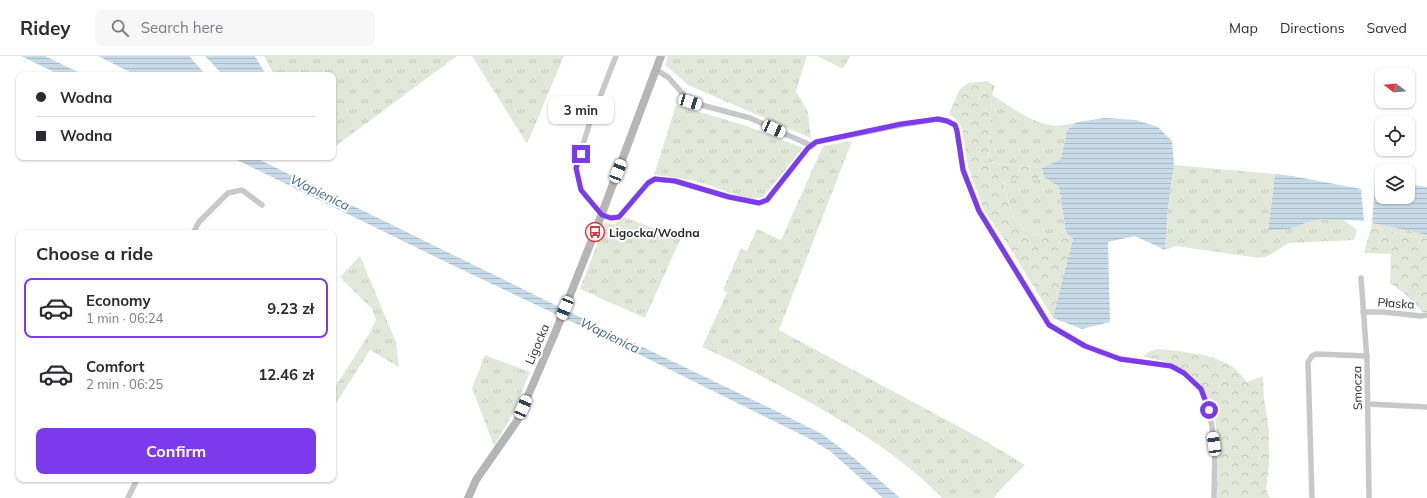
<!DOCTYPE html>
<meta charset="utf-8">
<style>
body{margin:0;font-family:Mulish,sans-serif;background:#f7f7f7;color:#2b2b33;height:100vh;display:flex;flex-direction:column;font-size:15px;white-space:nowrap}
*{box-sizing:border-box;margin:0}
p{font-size:13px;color:#7c7c81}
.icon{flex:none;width:22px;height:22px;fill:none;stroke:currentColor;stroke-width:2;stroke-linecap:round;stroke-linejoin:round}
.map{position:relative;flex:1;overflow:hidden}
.drawer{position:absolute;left:16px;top:174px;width:320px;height:252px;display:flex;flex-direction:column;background:#fff;border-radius:8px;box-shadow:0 1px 3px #0004}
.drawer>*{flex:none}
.hud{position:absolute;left:16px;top:16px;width:320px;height:88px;border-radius:8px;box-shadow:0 1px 3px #0004;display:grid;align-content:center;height:88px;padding:0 20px;background:#fff}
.needle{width:26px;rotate:286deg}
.controls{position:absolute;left:1375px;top:12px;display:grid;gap:8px}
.controls a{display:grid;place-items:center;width:40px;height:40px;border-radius:8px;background:#fff;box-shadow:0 1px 3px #0004;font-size:20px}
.end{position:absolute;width:18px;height:18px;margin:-9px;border:5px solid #7c3aed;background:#fff;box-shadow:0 0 0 2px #fff}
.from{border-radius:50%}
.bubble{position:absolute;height:28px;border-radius:8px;background:#fff;box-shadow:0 1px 3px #0004;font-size:13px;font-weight:700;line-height:28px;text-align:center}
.car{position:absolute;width:12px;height:24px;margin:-12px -6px;border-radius:5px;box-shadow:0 0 3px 1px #0007;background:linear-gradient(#fff 24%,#345 0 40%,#fff 0 76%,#345 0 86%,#fff 0)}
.hud b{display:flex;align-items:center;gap:14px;height:38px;font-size:15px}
.hud b+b{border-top:1px solid #e1e1e2}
.hud i{width:10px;height:10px;background:#2b2b33}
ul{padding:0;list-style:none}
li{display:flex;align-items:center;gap:12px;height:60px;margin:0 8px 6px;padding:0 12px;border:2px solid transparent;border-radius:8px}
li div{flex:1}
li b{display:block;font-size:15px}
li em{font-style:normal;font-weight:700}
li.active{border-color:#7c3aed}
li>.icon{width:36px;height:36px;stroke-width:1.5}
h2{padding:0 20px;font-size:18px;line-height:48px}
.cta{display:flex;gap:8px;margin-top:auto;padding:8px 20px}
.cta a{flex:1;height:46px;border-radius:8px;background:#7c3aed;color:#fff;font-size:16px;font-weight:700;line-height:46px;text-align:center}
header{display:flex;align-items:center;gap:24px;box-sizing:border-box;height:56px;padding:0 20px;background:#fff;border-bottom:1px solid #e1e1e2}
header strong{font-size:19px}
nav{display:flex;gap:22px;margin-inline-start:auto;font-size:14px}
.search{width:280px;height:36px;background:#f7f7f7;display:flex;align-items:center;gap:10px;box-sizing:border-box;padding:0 14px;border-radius:8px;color:#7c7c81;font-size:15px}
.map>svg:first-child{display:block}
.grass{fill:url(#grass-tufts)}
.forest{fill:url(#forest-crowns)}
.water{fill:url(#water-rules)}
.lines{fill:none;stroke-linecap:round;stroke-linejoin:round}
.street{stroke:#c8c8c8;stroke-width:5.5}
.secondary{stroke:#b5b5b5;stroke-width:8}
.route{stroke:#7c3aed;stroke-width:5}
.labels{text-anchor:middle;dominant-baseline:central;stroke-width:4;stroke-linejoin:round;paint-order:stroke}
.poi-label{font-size:12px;font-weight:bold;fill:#2b2b2b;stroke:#fff;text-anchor:start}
.street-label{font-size:12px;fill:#2b2b2b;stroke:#fff}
.water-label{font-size:13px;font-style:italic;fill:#406987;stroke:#fff}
</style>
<header>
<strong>Ridey</strong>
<div class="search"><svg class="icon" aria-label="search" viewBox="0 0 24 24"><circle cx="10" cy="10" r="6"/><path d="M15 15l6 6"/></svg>Search here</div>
<nav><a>Map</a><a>Directions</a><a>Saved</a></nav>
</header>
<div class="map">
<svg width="1427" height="442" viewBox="0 0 1427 442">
<defs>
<pattern id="grass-tufts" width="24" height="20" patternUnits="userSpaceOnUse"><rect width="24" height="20" fill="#e1e8d9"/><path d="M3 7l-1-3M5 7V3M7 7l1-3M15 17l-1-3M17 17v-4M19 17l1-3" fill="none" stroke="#c1c7ba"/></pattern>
<pattern id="forest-crowns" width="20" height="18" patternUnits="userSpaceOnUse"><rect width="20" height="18" fill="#e1e8d9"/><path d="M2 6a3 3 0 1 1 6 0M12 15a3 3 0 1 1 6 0" fill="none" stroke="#c1c7ba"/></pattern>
<pattern id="water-rules" width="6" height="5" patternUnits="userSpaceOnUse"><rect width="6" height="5" fill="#c7dae7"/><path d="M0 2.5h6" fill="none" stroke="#abbbc6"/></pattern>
</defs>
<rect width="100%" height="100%" fill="#fff"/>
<!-- grass -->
<g class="grass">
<path d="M264,0h193l-124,92v-73h-59z"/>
<path d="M472,0h92l-37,88z"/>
<path d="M668,0h139l-11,35 12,21 3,26 -123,-53 -23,-20z"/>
<path d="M817,0h33l-7,13z"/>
<path d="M992,39c18,11 37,27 58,30 9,2 19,-1 27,-3l-10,8 -6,29 -19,9 -54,-6z"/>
<path d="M676,49l71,21 56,22 -40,49c-15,6 -39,-7 -54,-12 -17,-6 -37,-8 -55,-10z"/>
<path d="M852,85l-73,189 201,108 45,27 -27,27 -4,6h-52c-44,-45 -97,-76 -151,-106 -30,-16 -59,-32 -89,-45l25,-54 -4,-3 18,-42 6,3 10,-22 24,11 42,-94z"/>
<path d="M1174,109l101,9 -7,57 22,-2 15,-6 16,-4h21l15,11 -3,10 -65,3 -21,13 -9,2 -83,-12 -11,4 3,-43z"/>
<path d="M1044,121l15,10 7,45 -26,4 -16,-7 -11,-12 -10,-36z"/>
<path d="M624,161l57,21 -36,80 -65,-29 25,-66 10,1z"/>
<path d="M1372,167l55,12v4l-56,-12z"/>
<path d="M360,200l36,86 3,25 -29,-17 -37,58v-18l36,-56 7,-14 -4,-11 -32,-32z"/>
<path d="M485,299l45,17 -19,45 -17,29 -22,-58z"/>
</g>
<!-- forest -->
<g class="forest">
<path d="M987,25l8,5 -3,9 -4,67 54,6 2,9 -41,5 10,35 11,12 16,7 26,-4 7,7 -20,79 -42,-68 -27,-40 -16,-43 -6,-38 -3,-7 -10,-8 10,-24 9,-7z"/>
<path d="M1371,171l56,12v73h-5l-17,-18 -15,-11 1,-29 -27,-1z"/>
<path d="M1157,293c21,2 60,5 77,19 5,4 9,9 13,14l16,-6 1,22 5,33v33l-3,26 4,8h-53c1,-49 10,-113 -46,-135 -9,-3 -19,-4 -28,-6l5,-5z"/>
</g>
<!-- water -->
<g class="water">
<path d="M21,0h24l39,19h-24z"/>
<path d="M98,0h91l17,19h-70z"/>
<path d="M205,0h50l11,19h-43z"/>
<path d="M1105,62l31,2 22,7 14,14 2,24 -6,42 -3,43 -30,-14 -27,6 2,80 -28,7 -29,-11 20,-79 -7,-7 -7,-45 -15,-10 -2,-9 19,-9 6,-29 10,-8z"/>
<path d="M231,101h23l297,146 221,106 50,25 32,24 46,40h-17l-52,-46 -19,-12 -202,-100 -162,-77z"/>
<path d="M1275,118l17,2 69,13 3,32 -43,-2 -16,4 -15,6 -22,2z"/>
<path d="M1379,124h3v17h26v-13l19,3v48l-55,-12 3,-38z"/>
</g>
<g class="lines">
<!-- street -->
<g class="street">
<path d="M616,0l-27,69 -13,43 5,22 21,25 9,3 8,-1 29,-34 7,-4 20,2 54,16 30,6 8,-3 41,-52 8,-6 85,-17 37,-6 9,2 8,4 2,6 6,39 16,41 70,114 36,21 35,13 51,7 13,7 17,16 8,21 6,34 -1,54"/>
<path d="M656,14l12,7 22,25 60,16 60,27"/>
<path d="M193,177l6,-11 29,-29 14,-3 20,15"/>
<path d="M1361,222l6,82 2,138"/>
<path d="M1363,256h20l38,4 6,-1"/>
<path d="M1368,348l59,3"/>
<path d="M128,442l9,-19"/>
<path d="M1312,442l-4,-136 4,-6 4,-2 51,2"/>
</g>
<!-- secondary -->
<path class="secondary" d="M468,442l8,-18 41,-59 38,-88 40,-101 66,-176"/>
</g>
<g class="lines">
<!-- route -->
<path class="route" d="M581,98l-5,14 5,22 21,25 9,3 8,-1 29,-34 7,-4 20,2 54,16 30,6 8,-3 41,-52 8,-6 85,-18 37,-5 9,2 8,4 2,6 6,39 16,41 70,114 36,21 35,13 51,7 13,7 17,16 8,21"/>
</g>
<!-- icons -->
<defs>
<g id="bus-ring" transform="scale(1)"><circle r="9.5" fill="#fff" stroke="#d83840" stroke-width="1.5"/><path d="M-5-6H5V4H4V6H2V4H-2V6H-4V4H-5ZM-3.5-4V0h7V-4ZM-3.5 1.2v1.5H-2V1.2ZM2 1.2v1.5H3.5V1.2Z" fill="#d83840"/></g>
</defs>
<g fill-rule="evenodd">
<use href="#bus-ring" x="595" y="176"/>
</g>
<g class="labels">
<!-- poi labels -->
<g class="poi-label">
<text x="609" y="176">Ligocka/Wodna</text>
</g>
<!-- street labels -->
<g class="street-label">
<text transform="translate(1396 247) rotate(4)">Płaska</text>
<text transform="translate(537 288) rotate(-67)">Ligocka</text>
<text transform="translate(1357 332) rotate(-91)">Smocza</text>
</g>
<!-- water labels -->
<g class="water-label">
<text transform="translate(320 136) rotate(26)">Wapienica</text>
<text transform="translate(610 279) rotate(26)">Wapienica</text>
</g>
</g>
</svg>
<div class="controls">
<a><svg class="needle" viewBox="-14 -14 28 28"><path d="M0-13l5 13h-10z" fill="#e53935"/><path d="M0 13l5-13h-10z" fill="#7c7c81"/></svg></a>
<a><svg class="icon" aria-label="locate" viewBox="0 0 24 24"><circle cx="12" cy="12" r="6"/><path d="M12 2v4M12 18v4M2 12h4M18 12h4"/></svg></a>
<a><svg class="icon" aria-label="layers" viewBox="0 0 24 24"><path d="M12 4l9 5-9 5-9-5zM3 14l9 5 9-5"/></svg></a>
</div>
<i class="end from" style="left:1209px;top:354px"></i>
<i class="end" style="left:581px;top:98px"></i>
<div class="bubble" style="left:548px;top:40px;width:66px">3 min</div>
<i class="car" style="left:690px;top:46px;rotate:107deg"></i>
<i class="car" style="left:774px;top:73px;rotate:114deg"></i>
<i class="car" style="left:618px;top:115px;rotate:21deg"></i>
<i class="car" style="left:565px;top:252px;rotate:202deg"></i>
<i class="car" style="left:523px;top:351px;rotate:23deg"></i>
<i class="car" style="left:1214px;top:388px;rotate:352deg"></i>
<div class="hud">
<b><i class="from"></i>Wodna</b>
<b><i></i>Wodna</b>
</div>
<section class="drawer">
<h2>Choose a ride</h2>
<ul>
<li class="active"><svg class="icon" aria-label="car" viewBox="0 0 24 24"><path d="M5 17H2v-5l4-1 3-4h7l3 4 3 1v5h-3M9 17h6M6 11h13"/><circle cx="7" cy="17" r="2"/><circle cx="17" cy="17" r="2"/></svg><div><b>Economy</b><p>1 min · 06:24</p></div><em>9.23 zł</em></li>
<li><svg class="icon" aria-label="car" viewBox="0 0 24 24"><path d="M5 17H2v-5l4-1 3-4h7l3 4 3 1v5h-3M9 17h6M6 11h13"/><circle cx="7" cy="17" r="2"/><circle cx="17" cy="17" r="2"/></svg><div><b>Comfort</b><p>2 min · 06:25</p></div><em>12.46 zł</em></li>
</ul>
<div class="cta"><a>Confirm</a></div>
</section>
</div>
